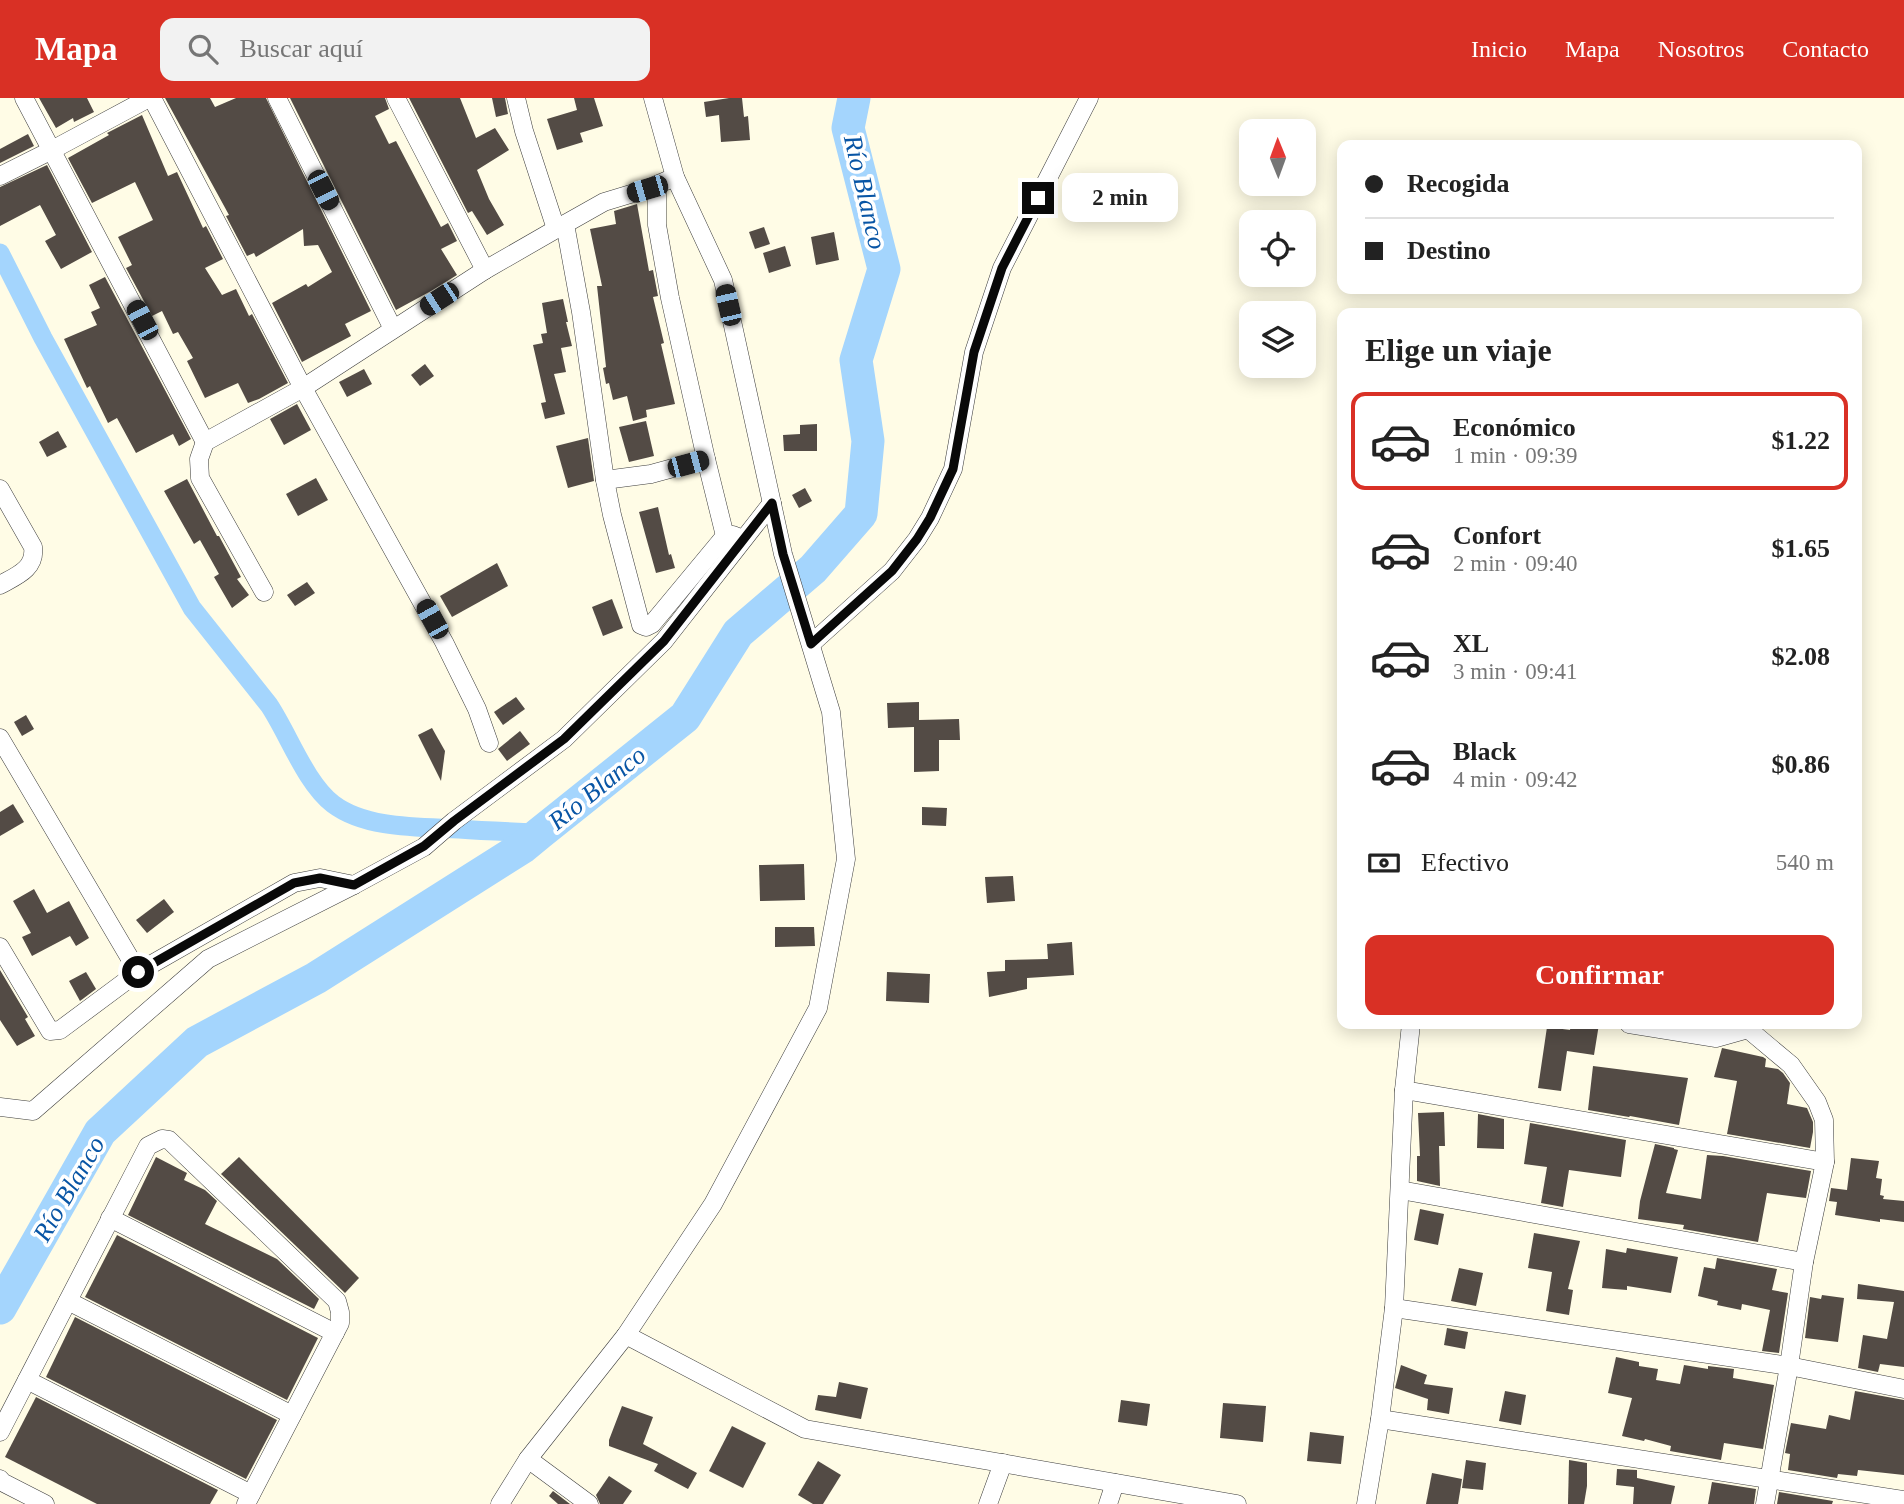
<!DOCTYPE html>
<html lang="es">
<meta charset="utf-8">
<style>
body{margin:0;font-family:"Times New Roman",serif;background:#f2f2f2;color:#222;height:100vh;display:flex;flex-direction:column;font-size:26px;white-space:nowrap}
*{box-sizing:border-box;margin:0}
p{font-size:23px;color:#767676}
.icon{flex:none;width:38px;height:38px;fill:none;stroke:currentColor;stroke-width:2;stroke-linecap:round;stroke-linejoin:round}
.map{position:relative;flex:1;overflow:hidden}
.panel{position:absolute;left:1337px;top:210px;width:525px;height:721px;display:flex;flex-direction:column;background:#fff;border-radius:14px;box-shadow:0 4px 18px #0003}
.panel>*{flex:none}
.guide{position:absolute;left:1337px;top:42px;width:525px;height:154px;border-radius:14px;box-shadow:0 4px 18px #0003;display:grid;align-content:center;height:154px;padding:0 28px;background:#fff}
.needle{width:46px;rotate:359deg}
.fabs{position:absolute;left:1239px;top:21px;display:grid;gap:14px}
.fabs a{display:grid;place-items:center;width:77px;height:77px;border-radius:14px;background:#fff;box-shadow:0 4px 18px #0003;font-size:35px}
.end{position:absolute;width:32px;height:32px;margin:-16px;border:9px solid #090909;background:#fff;box-shadow:0 0 0 4px #fff}
.from{border-radius:50%}
.bubble{position:absolute;height:49px;border-radius:14px;background:#fff;box-shadow:0 4px 18px #0003;font-size:23px;font-weight:800;line-height:49px;text-align:center}
.car{position:absolute;width:21px;height:42px;margin:-21px -10px;border-radius:9px;box-shadow:0 0 5px 2px #0007;background:linear-gradient(#222 24%,#8ab4d8 0 40%,#222 0 76%,#8ab4d8 0 86%,#222 0)}
.guide b{display:flex;align-items:center;gap:24px;height:66px;font-size:26px}
.guide b+b{border-top:2px solid #e0e0e0}
.guide i{width:18px;height:18px;background:#222}
ul{padding:0;list-style:none}
li{display:flex;align-items:center;gap:21px;height:98px;margin:0 14px 10px;padding:0 14px;border:4px solid transparent;border-radius:14px}
li div{flex:1}
li b{display:block;font-size:26px}
li em{font-style:normal;font-weight:800}
li.current{border-color:#d93025}
li>.icon{width:63px;height:63px;stroke-width:1.5}
h2{padding:0 28px;font-size:32px;line-height:84px}
.pay{display:flex;align-items:center;gap:18px;height:77px;padding:0 28px;font-size:26px}
.pay p{margin-inline-start:auto}
.button{display:flex;gap:14px;margin-top:auto;padding:14px 28px}
.button a{flex:1;height:80px;border-radius:14px;background:#d93025;color:#fff;font-size:28px;font-weight:800;line-height:80px;text-align:center}
header{display:flex;align-items:center;gap:42px;box-sizing:border-box;height:98px;padding:0 35px;background:#d93025;color:#fff}
header strong{font-size:33px}
nav{display:flex;gap:38px;margin-inline-start:auto;font-size:24px}
.search{width:490px;height:63px;background:#f2f2f2;display:flex;align-items:center;gap:18px;box-sizing:border-box;padding:0 24px;border-radius:14px;color:#767676;font-size:26px}
.map>svg:first-child{display:block}
.lines{fill:none;stroke-linecap:round;stroke-linejoin:round}
.canal{stroke:#a4d5fd;stroke-width:19}
.river{stroke:#a4d5fd;stroke-width:33}
.building{fill:#534b45}
.street-casing{stroke:#3c3c3c;stroke-width:19}
.street{stroke:#fff;stroke-width:18}
.route{stroke:#090909;stroke-width:9}
.labels{text-anchor:middle;dominant-baseline:central;stroke-width:7;stroke-linejoin:round;paint-order:stroke}
.water-label{font-size:26px;font-style:italic;fill:#0855a5;stroke:#fff}
</style>
<header>
<strong>Mapa</strong>
<div class="search"><svg class="icon" aria-label="search" viewBox="0 0 24 24"><circle cx="10" cy="10" r="6"/><path d="M15 15l6 6"/></svg>Buscar aquí</div>
<nav><a>Inicio</a><a>Mapa</a><a>Nosotros</a><a>Contacto</a></nav>
</header>
<div class="map">
<svg width="1904" height="1406" viewBox="0 0 1904 1406">
<rect width="100%" height="100%" fill="#fffce6"/>
<g class="lines">
<!-- canal -->
<path class="canal" d="M0,155l43,85 149,270 77,97c20,30 36,77 64,99 33,25 87,23 126,25 27,2 54,3 81,4"/>
<!-- river -->
<path class="river" d="M0,1210l100,-176 97,-90 119,-64 207,-131 17,-14 145,-116 53,-84 75,-64 48,-55 7,-73 -12,-81 28,-91 -36,-141 6,-30"/>
</g>
<!-- building -->
<g class="building">
<path d="M39,0h48l7,14 -20,10 -1,-4 -17,10z"/>
<path d="M165,0h45l5,9 21,-9h30l105,213 -26,13 6,12 -49,26 -30,-59 34,-19 2,3 24,-15 -14,-27 -14,1 -1,-17 -47,28 -2,-4 -7,3 -21,-40 3,-1z"/>
<path d="M290,0h95l4,11 -14,7 14,28 7,-3 45,86 7,-4 9,18 -16,8 16,26 -26,16 -35,19z"/>
<path d="M409,0h51l16,40 19,-10 14,22 -32,20 12,29 15,26 -17,10 -15,-24 -4,2z"/>
<path d="M492,0h13l3,16 -12,3z"/>
<path d="M574,0h20l9,28 -23,7 3,9 -26,8 -10,-31 30,-9z"/>
<path d="M729,0h13l2,19 4,-1 2,24 -29,2 -2,-27 -13,2 -2,-15z"/>
<path d="M142,17l26,61 9,-4 26,56 3,-2 17,33 -18,9 17,27 14,-6 13,27 3,-2 36,69 -29,16 -11,4 -10,-20 -33,15 -18,-37 6,-3 -15,-26 -5,2 -11,-23 -10,5 -26,-48 6,-3 -14,-28 35,-17 -18,-38 -43,21 -24,-45 41,-23 -2,-2z"/>
<path d="M28,36l6,12 -34,17v-14z"/>
<path d="M47,67l45,87 -31,17 -16,-28 11,-6 -16,-30 -40,21v-39z"/>
<path d="M637,106l12,67 4,-1 5,26 -5,1 11,46 -3,1 14,60 -29,6 1,7 -14,4 -6,-25 -14,4 -4,-17 -3,1 -3,-16 3,-1 -9,-81h5l-12,-57 26,-5 -2,-13z"/>
<path d="M764,129l6,17 -15,5 -6,-17z"/>
<path d="M834,134l5,28 -23,5 -5,-28z"/>
<path d="M785,148l6,20 -22,7 -6,-20z"/>
<path d="M105,179l86,162 -12,7 -6,-12 -37,19 -19,-35 -9,5 -18,-37 -3,2 -23,-49 33,-14 -6,-13 9,-4 -11,-23z"/>
<path d="M563,201l5,23h-2l6,24 -11,2 5,24 -12,2 11,40 -20,5 -4,-16 5,-1 -13,-57 10,-2 -2,-9 6,-1 -5,-30z"/>
<path d="M425,266l9,12 -14,10 -9,-11z"/>
<path d="M364,271l8,15 -25,13 -8,-15z"/>
<path d="M297,306l14,26 -27,15 -14,-26z"/>
<path d="M646,323l8,35 -25,6 -10,-35z"/>
<path d="M817,326v27h-33l-1,-16 17,-1v-9z"/>
<path d="M58,333l9,16 -20,10 -8,-15z"/>
<path d="M588,340l6,43 -26,7 -12,-42z"/>
<path d="M316,380l12,22 -30,16 -12,-22z"/>
<path d="M187,381l30,57h2l22,41 -4,2 12,16 -17,13 -18,-31 5,-3 -19,-34 -6,4 -30,-53z"/>
<path d="M805,390l7,13 -13,7 -7,-13z"/>
<path d="M658,409l11,48 2,-1 4,14 -19,5 -17,-61z"/>
<path d="M497,465l11,23 -56,31 -12,-21z"/>
<path d="M307,484l8,11 -20,13 -8,-11z"/>
<path d="M612,501l11,29 -20,8 -11,-29z"/>
<path d="M516,599l9,12 -22,16 -9,-13z"/>
<path d="M919,604v18l40,-1 1,21h-21v31l-25,1v-45l-26,1 -1,-25z"/>
<path d="M26,617l8,14 -12,7 -8,-14z"/>
<path d="M432,630l13,23 -4,30 -23,-46z"/>
<path d="M520,633l10,13 -23,17 -9,-12z"/>
<path d="M13,706l11,18 -24,14v-24z"/>
<path d="M922,709l25,1 -1,18 -24,-1z"/>
<path d="M804,766l1,36 -45,1 -1,-36z"/>
<path d="M1013,778l2,25 -28,2 -2,-26z"/>
<path d="M34,791l13,24 22,-12 20,37 -13,8 -6,-10 -38,20 -10,-19 9,-4 -18,-32z"/>
<path d="M164,801l10,13 -27,21 -11,-13z"/>
<path d="M775,829h39l1,19 -40,1z"/>
<path d="M1072,844l2,33 -47,3v11l-38,8 -2,-25 18,-1v-11l43,-1 -1,-15z"/>
<path d="M0,872l28,47 -3,2 10,17 -18,10 -17,-26z"/>
<path d="M86,874l10,17 -16,12 -11,-20z"/>
<path d="M887,874l43,2 -1,29 -43,-2z"/>
<path d="M1571,926h28l-5,31 -27,-4 -6,40 -23,-3 9,-61 23,3z"/>
<path d="M1722,950l41,9 3,2 -1,8 13,2 5,4 7,10 -3,21 20,4 6,14v10l-3,16 -83,-14 10,-53 -23,-4z"/>
<path d="M1593,968l95,12 -9,47 -49,-9 -1,1 -41,-7z"/>
<path d="M1444,1014l1,34h-6l1,40 -23,-5v-25h3l-2,-43z"/>
<path d="M1478,1016l26,5v30l-27,-1z"/>
<path d="M1530,1025l96,17 -5,37 -52,-7 -6,37 -22,-4 6,-36 -23,-3z"/>
<path d="M1655,1046l19,4v1l4,1 -12,43 35,6 6,-44 16,1 88,15 -5,27 -39,-5 -9,49 -75,-13 1,-4 -46,-6 2,-18z"/>
<path d="M156,1059l31,16 -3,7 21,10 12,11 -12,23 72,35 42,40 -5,10 -186,-94z"/>
<path d="M239,1059l120,121 -14,15 -124,-119z"/>
<path d="M1851,1060l28,3 -3,17 6,1 -2,16 4,1 -1,3 21,2v21l-24,-3v3l-45,-7 2,-13 -8,-1 2,-13 16,2z"/>
<path d="M1420,1111l24,5 -6,31 -24,-5z"/>
<path d="M1534,1135l46,8 -12,48 5,1 -4,25 -23,-4 6,-39 -24,-4z"/>
<path d="M117,1137l201,103 -31,62 -202,-103z"/>
<path d="M1627,1150l51,9 -7,36 -44,-7v4l-25,-2 4,-39 20,4z"/>
<path d="M1717,1160l60,11 -5,21 16,3 -9,60 -17,-2 8,-41 -28,-6 -1,6 -24,-5 1,-4 -20,-5 6,-29 11,2z"/>
<path d="M1459,1170l24,5 -7,33 -25,-5z"/>
<path d="M1858,1186l46,7v76l-24,-3 -2,8 -20,-4 5,-33 24,4 7,-37 -37,-3z"/>
<path d="M1822,1197l22,3 -6,44 -33,-4 5,-41 11,2z"/>
<path d="M75,1219l202,103 -31,59 -200,-102z"/>
<path d="M1447,1230l21,4 -3,17 -21,-4z"/>
<path d="M1616,1259l23,5v4l19,3 -2,11 24,4 4,-19 24,4v-3l26,3 -1,9 41,7 -11,64 -39,-6 -3,17 -51,-9 1,-5 -26,-7 -1,2 -22,-5 10,-38 -24,-5z"/>
<path d="M1401,1267l26,10 -3,9 29,4 -4,26 -22,-4 1,-11 -33,-11z"/>
<path d="M839,1284l29,6 -7,31 -46,-9 3,-15 18,2z"/>
<path d="M1505,1293l21,4 -5,30 -22,-4z"/>
<path d="M1855,1293l49,9v75l-46,-5 -1,6 -19,-2 -1,4 -49,-8 2,-16 -5,-1 6,-30 35,6 3,-14 21,5z"/>
<path d="M36,1299l182,93 -8,14h-113l-92,-47z"/>
<path d="M1121,1302l29,4 -3,22 -29,-4z"/>
<path d="M1223,1305l43,3 -3,36 -43,-4z"/>
<path d="M622,1308l31,11 -10,27 54,29 -9,16 -34,-18 4,-7 -49,-18v-6z"/>
<path d="M732,1328l34,17 -23,45 -34,-17z"/>
<path d="M1310,1334l34,4 -3,28 -34,-3z"/>
<path d="M1466,1362l20,3 -3,27 -21,-2z"/>
<path d="M1569,1362l18,3v23l-3,18h-16z"/>
<path d="M818,1363l23,14 -18,29h-10l-15,-9z"/>
<path d="M1617,1371l20,1v8l38,8 -4,18h-38l1,-17 -18,-2z"/>
<path d="M1432,1375l30,6 -4,25h-32z"/>
<path d="M609,1378l23,15 -9,13h-23l-4,-9z"/>
<path d="M1712,1384l44,7 -2,15h-46z"/>
<path d="M553,1393l17,13h-12l-9,-8z"/>
<path d="M1779,1394l54,9 -1,3h-55z"/>
</g>
<g class="lines">
<!-- street casing -->
<g class="street-casing">
<g id="street">
<path d="M24,0l181,344"/>
<path d="M152,0l151,290 141,254 33,67 12,34"/>
<path d="M277,0l116,231"/>
<path d="M396,0l89,172"/>
<path d="M516,0l8,33 32,98"/>
<path d="M0,78l52,-26 97,-52"/>
<path d="M565,126l16,88 24,168 7,35 29,110 5,2 6,-3 73,-88 8,-1 10,4"/>
<path d="M706,361l19,77"/>
<path d="M605,382l46,-6 55,-15 -36,-161 -13,-73v-40"/>
<path d="M0,391l33,58c3,22 -17,29 -33,38"/>
<path d="M264,494l-64,-114 -1,-19 6,-17 98,-54 182,-118 80,-46 39,-22 43,-13 28,-12"/>
<path d="M811,546l81,-73 25,-32 13,-21 23,-49 21,-117 28,-84 87,-170"/>
<path d="M0,640l138,234"/>
<path d="M0,849l50,84 10,-1 78,-58 156,-89 26,-5 34,7"/>
<path d="M1629,926l87,14 32,-9"/>
<path d="M1746,926l2,5 43,36 26,37 7,18 1,42 -21,100 -15,104 -24,138"/>
<path d="M1404,992l421,72"/>
<path d="M0,1009l33,4 175,-152 146,-74 70,-38 30,-26 110,-82 100,-98 108,-138"/>
<path d="M1400,1092l404,72"/>
<path d="M110,1120l225,115"/>
<path d="M68,1203l224,114"/>
<path d="M1394,1210l395,58 115,23"/>
<path d="M626,1237l179,94 432,75"/>
<path d="M27,1282l224,114"/>
<path d="M1380,1321l524,81"/>
<path d="M0,1334l148,-286 14,-7 7,1 168,161 3,11v11l-94,181"/>
<path d="M528,1361l61,45"/>
<path d="M0,1381l2,3 43,22"/>
<path d="M500,1406l28,-45 98,-124 87,-131 105,-196 28,-149 -15,-147 -48,-158 -60,-274 -48,-103 -22,-79"/>
<path d="M988,1406l15,-41"/>
<path d="M1108,1406l7,-21"/>
<path d="M1366,1406l14,-85 14,-111 10,-218 7,-66"/>
</g>
</g>
<!-- street -->
<use href="#street" class="street"/>
</g>
<g class="lines">
<!-- route -->
<path class="route" d="M138,874l156,-89 26,-5 34,7 70,-39 30,-25 110,-82 100,-98 108,-138 11,51 28,90 81,-73 25,-32 13,-21 23,-49 21,-117 28,-84 36,-70"/>
</g>
<g class="labels">
<!-- water labels -->
<g class="water-label">
<text transform="translate(865 94) rotate(77)">Río Blanco</text>
<text transform="translate(597 690) rotate(-39)">Río Blanco</text>
<text transform="translate(69 1091) rotate(-60)">Río Blanco</text>
</g>
</g>
</svg>
<div class="fabs">
<a><svg class="needle" viewBox="-14 -14 28 28"><path d="M0-13l5 13h-10z" fill="#e53935"/><path d="M0 13l5-13h-10z" fill="#767676"/></svg></a>
<a><svg class="icon" aria-label="locate" viewBox="0 0 24 24"><circle cx="12" cy="12" r="6"/><path d="M12 2v4M12 18v4M2 12h4M18 12h4"/></svg></a>
<a><svg class="icon" aria-label="layers" viewBox="0 0 24 24"><path d="M12 4l9 5-9 5-9-5zM3 14l9 5 9-5"/></svg></a>
</div>
<i class="end from" style="left:138px;top:874px"></i>
<i class="end" style="left:1038px;top:100px"></i>
<div class="bubble" style="left:1062px;top:75px;width:116px">2 min</div>
<i class="car" style="left:647px;top:91px;rotate:254deg"></i>
<i class="car" style="left:323px;top:92px;rotate:153deg"></i>
<i class="car" style="left:439px;top:201px;rotate:237deg"></i>
<i class="car" style="left:728px;top:207px;rotate:347deg"></i>
<i class="car" style="left:142px;top:222px;rotate:332deg"></i>
<i class="car" style="left:688px;top:366px;rotate:75deg"></i>
<i class="car" style="left:432px;top:521px;rotate:331deg"></i>
<div class="guide">
<b><i class="from"></i>Recogida</b>
<b><i></i>Destino</b>
</div>
<section class="panel">
<h2>Elige un viaje</h2>
<ul>
<li class="current"><svg class="icon" aria-label="car" viewBox="0 0 24 24"><path d="M5 17H2v-5l4-1 3-4h7l3 4 3 1v5h-3M9 17h6M6 11h13"/><circle cx="7" cy="17" r="2"/><circle cx="17" cy="17" r="2"/></svg><div><b>Económico</b><p>1 min · 09:39</p></div><em>$1.22</em></li>
<li><svg class="icon" aria-label="car" viewBox="0 0 24 24"><path d="M5 17H2v-5l4-1 3-4h7l3 4 3 1v5h-3M9 17h6M6 11h13"/><circle cx="7" cy="17" r="2"/><circle cx="17" cy="17" r="2"/></svg><div><b>Confort</b><p>2 min · 09:40</p></div><em>$1.65</em></li>
<li><svg class="icon" aria-label="car" viewBox="0 0 24 24"><path d="M5 17H2v-5l4-1 3-4h7l3 4 3 1v5h-3M9 17h6M6 11h13"/><circle cx="7" cy="17" r="2"/><circle cx="17" cy="17" r="2"/></svg><div><b>XL</b><p>3 min · 09:41</p></div><em>$2.08</em></li>
<li><svg class="icon" aria-label="car" viewBox="0 0 24 24"><path d="M5 17H2v-5l4-1 3-4h7l3 4 3 1v5h-3M9 17h6M6 11h13"/><circle cx="7" cy="17" r="2"/><circle cx="17" cy="17" r="2"/></svg><div><b>Black</b><p>4 min · 09:42</p></div><em>$0.86</em></li>
</ul>
<div class="pay"><svg class="icon" aria-label="cash" viewBox="0 0 24 24"><path d="M3 7h18v10H3z"/><circle cx="12" cy="12" r="2"/></svg>Efectivo<p>540 m</p></div>
<div class="button"><a>Confirmar</a></div>
</section>
</div>
